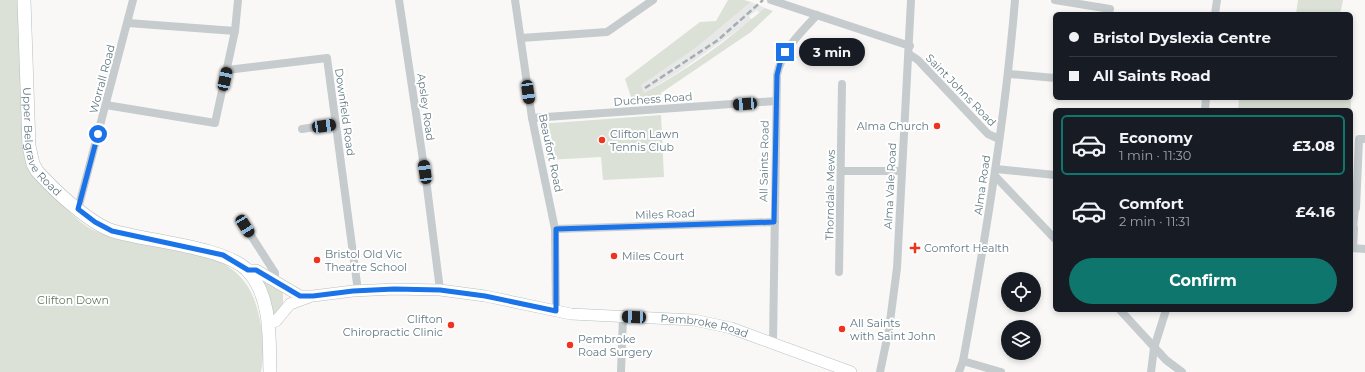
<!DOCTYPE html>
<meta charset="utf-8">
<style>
body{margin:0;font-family:Montserrat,sans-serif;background:#20242c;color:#f1f3f6;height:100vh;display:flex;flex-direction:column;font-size:15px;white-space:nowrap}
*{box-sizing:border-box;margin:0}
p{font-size:13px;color:#9ea1a6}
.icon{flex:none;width:22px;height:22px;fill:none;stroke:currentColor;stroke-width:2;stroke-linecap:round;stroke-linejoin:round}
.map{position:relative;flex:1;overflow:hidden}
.details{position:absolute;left:1053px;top:108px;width:300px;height:204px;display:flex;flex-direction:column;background:#171b24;border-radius:6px;box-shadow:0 2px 6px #0003}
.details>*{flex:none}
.banner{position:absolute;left:1053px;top:12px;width:300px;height:88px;border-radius:6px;box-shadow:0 2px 6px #0003;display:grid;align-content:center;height:88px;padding:0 16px;background:#171b24}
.tools{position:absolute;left:1001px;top:272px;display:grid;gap:8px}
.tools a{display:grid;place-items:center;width:40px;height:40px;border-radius:50%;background:#171b24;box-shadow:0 2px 6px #0003;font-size:20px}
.end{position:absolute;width:18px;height:18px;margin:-9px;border:5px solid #1a73e8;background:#fff;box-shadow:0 0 0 2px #fff}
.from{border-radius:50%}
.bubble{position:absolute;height:28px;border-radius:14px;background:#171b24;box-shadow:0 2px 6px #0003;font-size:13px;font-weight:700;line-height:28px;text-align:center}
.car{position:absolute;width:12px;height:24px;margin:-12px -6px;border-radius:5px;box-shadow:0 0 3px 1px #0007;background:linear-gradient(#222 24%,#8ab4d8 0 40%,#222 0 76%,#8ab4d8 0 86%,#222 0)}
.banner b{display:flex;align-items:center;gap:14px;height:38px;font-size:15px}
.banner b+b{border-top:1px solid #363941}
.banner i{width:10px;height:10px;background:#f1f3f6}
ul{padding:7px 0 0;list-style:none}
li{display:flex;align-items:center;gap:12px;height:60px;margin:0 8px 6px;padding:0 8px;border:2px solid transparent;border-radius:6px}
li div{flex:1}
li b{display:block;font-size:15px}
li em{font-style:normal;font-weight:700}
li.selected{border-color:#0f766e}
li>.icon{width:36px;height:36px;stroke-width:1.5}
.cta{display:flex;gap:8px;margin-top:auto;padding:8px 16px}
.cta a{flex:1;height:46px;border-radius:24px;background:#0f766e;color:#fff;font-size:16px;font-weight:700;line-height:46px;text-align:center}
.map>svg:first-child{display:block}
.built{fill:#e7e8e7}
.green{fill:#dbe1d6}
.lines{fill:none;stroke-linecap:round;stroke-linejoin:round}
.secondary-casing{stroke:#b8bfc2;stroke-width:12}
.primary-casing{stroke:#b6bdc0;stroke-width:14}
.pedestrian{stroke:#c6cbce;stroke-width:6}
.minor{stroke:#c6cbce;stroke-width:8}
.secondary{stroke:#fff;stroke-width:11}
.primary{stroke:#fff;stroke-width:13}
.rail{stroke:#a4adb1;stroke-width:2.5;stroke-dasharray:6 3;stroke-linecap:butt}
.route{stroke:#1a73e8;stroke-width:5}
.poi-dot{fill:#f0331f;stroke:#fff;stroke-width:1.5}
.labels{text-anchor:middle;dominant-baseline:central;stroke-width:4;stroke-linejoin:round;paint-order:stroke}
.street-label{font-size:11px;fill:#617983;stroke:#fff}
.poi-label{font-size:11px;fill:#617983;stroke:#fff;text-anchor:start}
.park-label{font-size:11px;fill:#697a61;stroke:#fff}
</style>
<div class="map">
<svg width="1365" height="372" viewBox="0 0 1365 372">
<rect width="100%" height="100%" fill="#f9f8f6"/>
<!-- built -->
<path class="built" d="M751,2l14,6 -5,5 -3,-3 -8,6 3,4 -75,53 -33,20 -4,-8 57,-38z"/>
<!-- green -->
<g class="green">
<path d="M0,0h19l4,140 1,16 3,8c16,18 45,56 66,66 56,27 147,3 165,82 5,20 7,39 3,60h-261z"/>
<path d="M728,0h16l7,2 -54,45 -56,38 3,8c43,-22 85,-54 121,-85l8,3 -22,21 -90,61v11l-27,2 -9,-27 75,-57 16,-1z"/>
<path d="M1298,0h45l-3,14h-44z"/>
<path d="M1239,98h112v12h-113z"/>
<path d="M661,115l3,62 -61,3 -2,-23 -54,3 -8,-36z"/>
<path d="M261,279l22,12v15l-10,10z"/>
</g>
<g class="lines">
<!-- secondary casing -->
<g class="secondary-casing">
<g id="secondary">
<path id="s1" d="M248,270h8l44,26h13l40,-5 41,-2 46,1 45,6 86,18 123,6 37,8 120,44"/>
<path d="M268,324l8,-3 14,-17 19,-7"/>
</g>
</g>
<!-- primary casing -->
<g class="primary-casing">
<g id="primary">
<path id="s2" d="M24,0l5,146 4,18 4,7c17,19 52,52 76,60 33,10 113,16 135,40 24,26 21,68 22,101"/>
</g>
</g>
<!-- pedestrian -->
<path class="pedestrian" d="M1354,228l2,-20"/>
<!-- minor -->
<g class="minor">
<path d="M399,0l28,187 13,103"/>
<path d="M515,0l17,118 23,111 1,82"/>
<path d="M771,0l139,46"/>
<path d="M1055,0l55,9"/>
<path d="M1215,14l2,-14"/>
<path d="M128,23l107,8"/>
<path d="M521,38l86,-6 46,-32"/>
<path d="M909,54l9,6 70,74 11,5"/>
<path d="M227,70l100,-12 31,233"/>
<path d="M1009,74l46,4"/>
<path d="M106,105l109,18 20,-92 3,-31"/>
<path d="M1205,110l1,-12"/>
<path d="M532,118l244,-17"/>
<path d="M302,129l34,-5"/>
<path d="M996,169l59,6"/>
<path d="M841,171h61"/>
<path d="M995,176l60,63"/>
<path d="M1356,208l3,-69h6"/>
<path d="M78,209l55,-209"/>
<path d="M245,226l30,47v7"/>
<path d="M555,229l220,-7"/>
<path d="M1351,248l14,1"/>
<path d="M1353,248l1,-20"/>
<path d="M839,272l3,-188"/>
<path d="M1120,310l46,50 16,12"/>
<path d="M773,344l4,-269c5,-25 23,-42 40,-60"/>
<path d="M963,361l38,11"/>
<path d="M621,372l2,-55"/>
<path d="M880,372l9,-43 8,-61 14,-268"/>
<path d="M959,372l4,-11c22,-120 42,-240 52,-361"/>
<path d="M1151,372l3,-24 12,-38"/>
</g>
<!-- secondary -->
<use href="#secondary" class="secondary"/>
<!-- primary -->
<use href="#primary" class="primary"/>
<!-- rail -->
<path class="rail" d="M645,88l73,-48 45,-40"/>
</g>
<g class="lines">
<!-- route -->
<path class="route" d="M98,134l-20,75 17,13 17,9 111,24 25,15h8l44,26h13l40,-5 41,-2 46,1 45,6 71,15v-82l218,-7 3,-147 3,-12 5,-11"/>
</g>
<!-- markers -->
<g class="poi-dot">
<circle cx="937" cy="126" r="4"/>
<circle cx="602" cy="140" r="4"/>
<path d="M913 242h4v4h4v4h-4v4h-4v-4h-4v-4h4z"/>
<circle cx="614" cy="256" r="4"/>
<circle cx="317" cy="260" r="4"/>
<circle cx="451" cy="325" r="4"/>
<circle cx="842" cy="329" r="4"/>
<circle cx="570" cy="345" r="4"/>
</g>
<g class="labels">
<!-- street labels -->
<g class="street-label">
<text transform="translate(102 79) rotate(-75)">Worrall Road</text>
<text transform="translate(961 90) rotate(46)">Saint Johns Road</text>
<text transform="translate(653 99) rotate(-4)">Duchess Road</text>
<text transform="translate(426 107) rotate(82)">Apsley Road</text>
<text transform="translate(345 112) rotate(82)">Downfield Road</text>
<text stroke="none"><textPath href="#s2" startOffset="146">Upper Belgrave Road</textPath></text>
<text transform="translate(551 153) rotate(78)">Beaufort Road</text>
<text transform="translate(764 161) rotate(-89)">All Saints Road</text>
<text transform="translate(982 185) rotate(-82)">Alma Road</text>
<text transform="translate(890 186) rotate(-87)">Alma Vale Road</text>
<text transform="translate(830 195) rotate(-89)">Thorndale Mews</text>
<text transform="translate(665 214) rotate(-2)">Miles Road</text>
<text stroke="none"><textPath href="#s1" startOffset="467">Pembroke Road</textPath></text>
</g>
<!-- poi labels -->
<g class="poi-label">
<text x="929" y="126" text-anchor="end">Alma Church</text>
<text x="610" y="134">Clifton Lawn<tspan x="610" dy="13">Tennis Club</tspan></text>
<text x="924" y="248">Comfort Health</text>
<text x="325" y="254">Bristol Old Vic<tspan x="325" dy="13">Theatre School</tspan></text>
<text x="622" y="256">Miles Court</text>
<text x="443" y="319" text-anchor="end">Clifton<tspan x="443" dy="13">Chiropractic Clinic</tspan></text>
<text x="850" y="323">All Saints<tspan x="850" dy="13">with Saint John</tspan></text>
<text x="578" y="339">Pembroke<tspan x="578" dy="13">Road Surgery</tspan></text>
</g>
<!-- park labels -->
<g class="park-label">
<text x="73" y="300">Clifton Down</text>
</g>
</g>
</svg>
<div class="tools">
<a><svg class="icon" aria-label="locate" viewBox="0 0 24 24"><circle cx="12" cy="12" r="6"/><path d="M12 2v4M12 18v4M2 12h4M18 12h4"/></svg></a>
<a><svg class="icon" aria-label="layers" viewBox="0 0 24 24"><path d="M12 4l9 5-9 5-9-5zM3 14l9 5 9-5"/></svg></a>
</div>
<i class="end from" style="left:98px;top:134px"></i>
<i class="end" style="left:785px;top:52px"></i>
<div class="bubble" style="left:799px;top:38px;width:66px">3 min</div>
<i class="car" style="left:225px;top:79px;rotate:12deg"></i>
<i class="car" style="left:528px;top:92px;rotate:172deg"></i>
<i class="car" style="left:745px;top:104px;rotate:266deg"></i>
<i class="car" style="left:324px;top:126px;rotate:82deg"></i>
<i class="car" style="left:425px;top:172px;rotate:352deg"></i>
<i class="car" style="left:245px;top:226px;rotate:148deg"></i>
<i class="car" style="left:634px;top:317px;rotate:272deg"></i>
<div class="banner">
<b><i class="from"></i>Bristol Dyslexia Centre</b>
<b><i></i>All Saints Road</b>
</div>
<section class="details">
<ul>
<li class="selected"><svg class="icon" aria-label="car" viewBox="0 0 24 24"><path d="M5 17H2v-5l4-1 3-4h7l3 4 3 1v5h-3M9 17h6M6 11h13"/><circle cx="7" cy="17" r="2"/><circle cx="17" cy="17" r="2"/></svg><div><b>Economy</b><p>1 min · 11:30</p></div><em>£3.08</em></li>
<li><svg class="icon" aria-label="car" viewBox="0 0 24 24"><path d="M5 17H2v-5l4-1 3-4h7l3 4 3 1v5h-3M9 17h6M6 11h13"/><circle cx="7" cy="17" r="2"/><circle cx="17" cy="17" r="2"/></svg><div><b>Comfort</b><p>2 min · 11:31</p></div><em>£4.16</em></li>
</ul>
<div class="cta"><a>Confirm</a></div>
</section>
</div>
